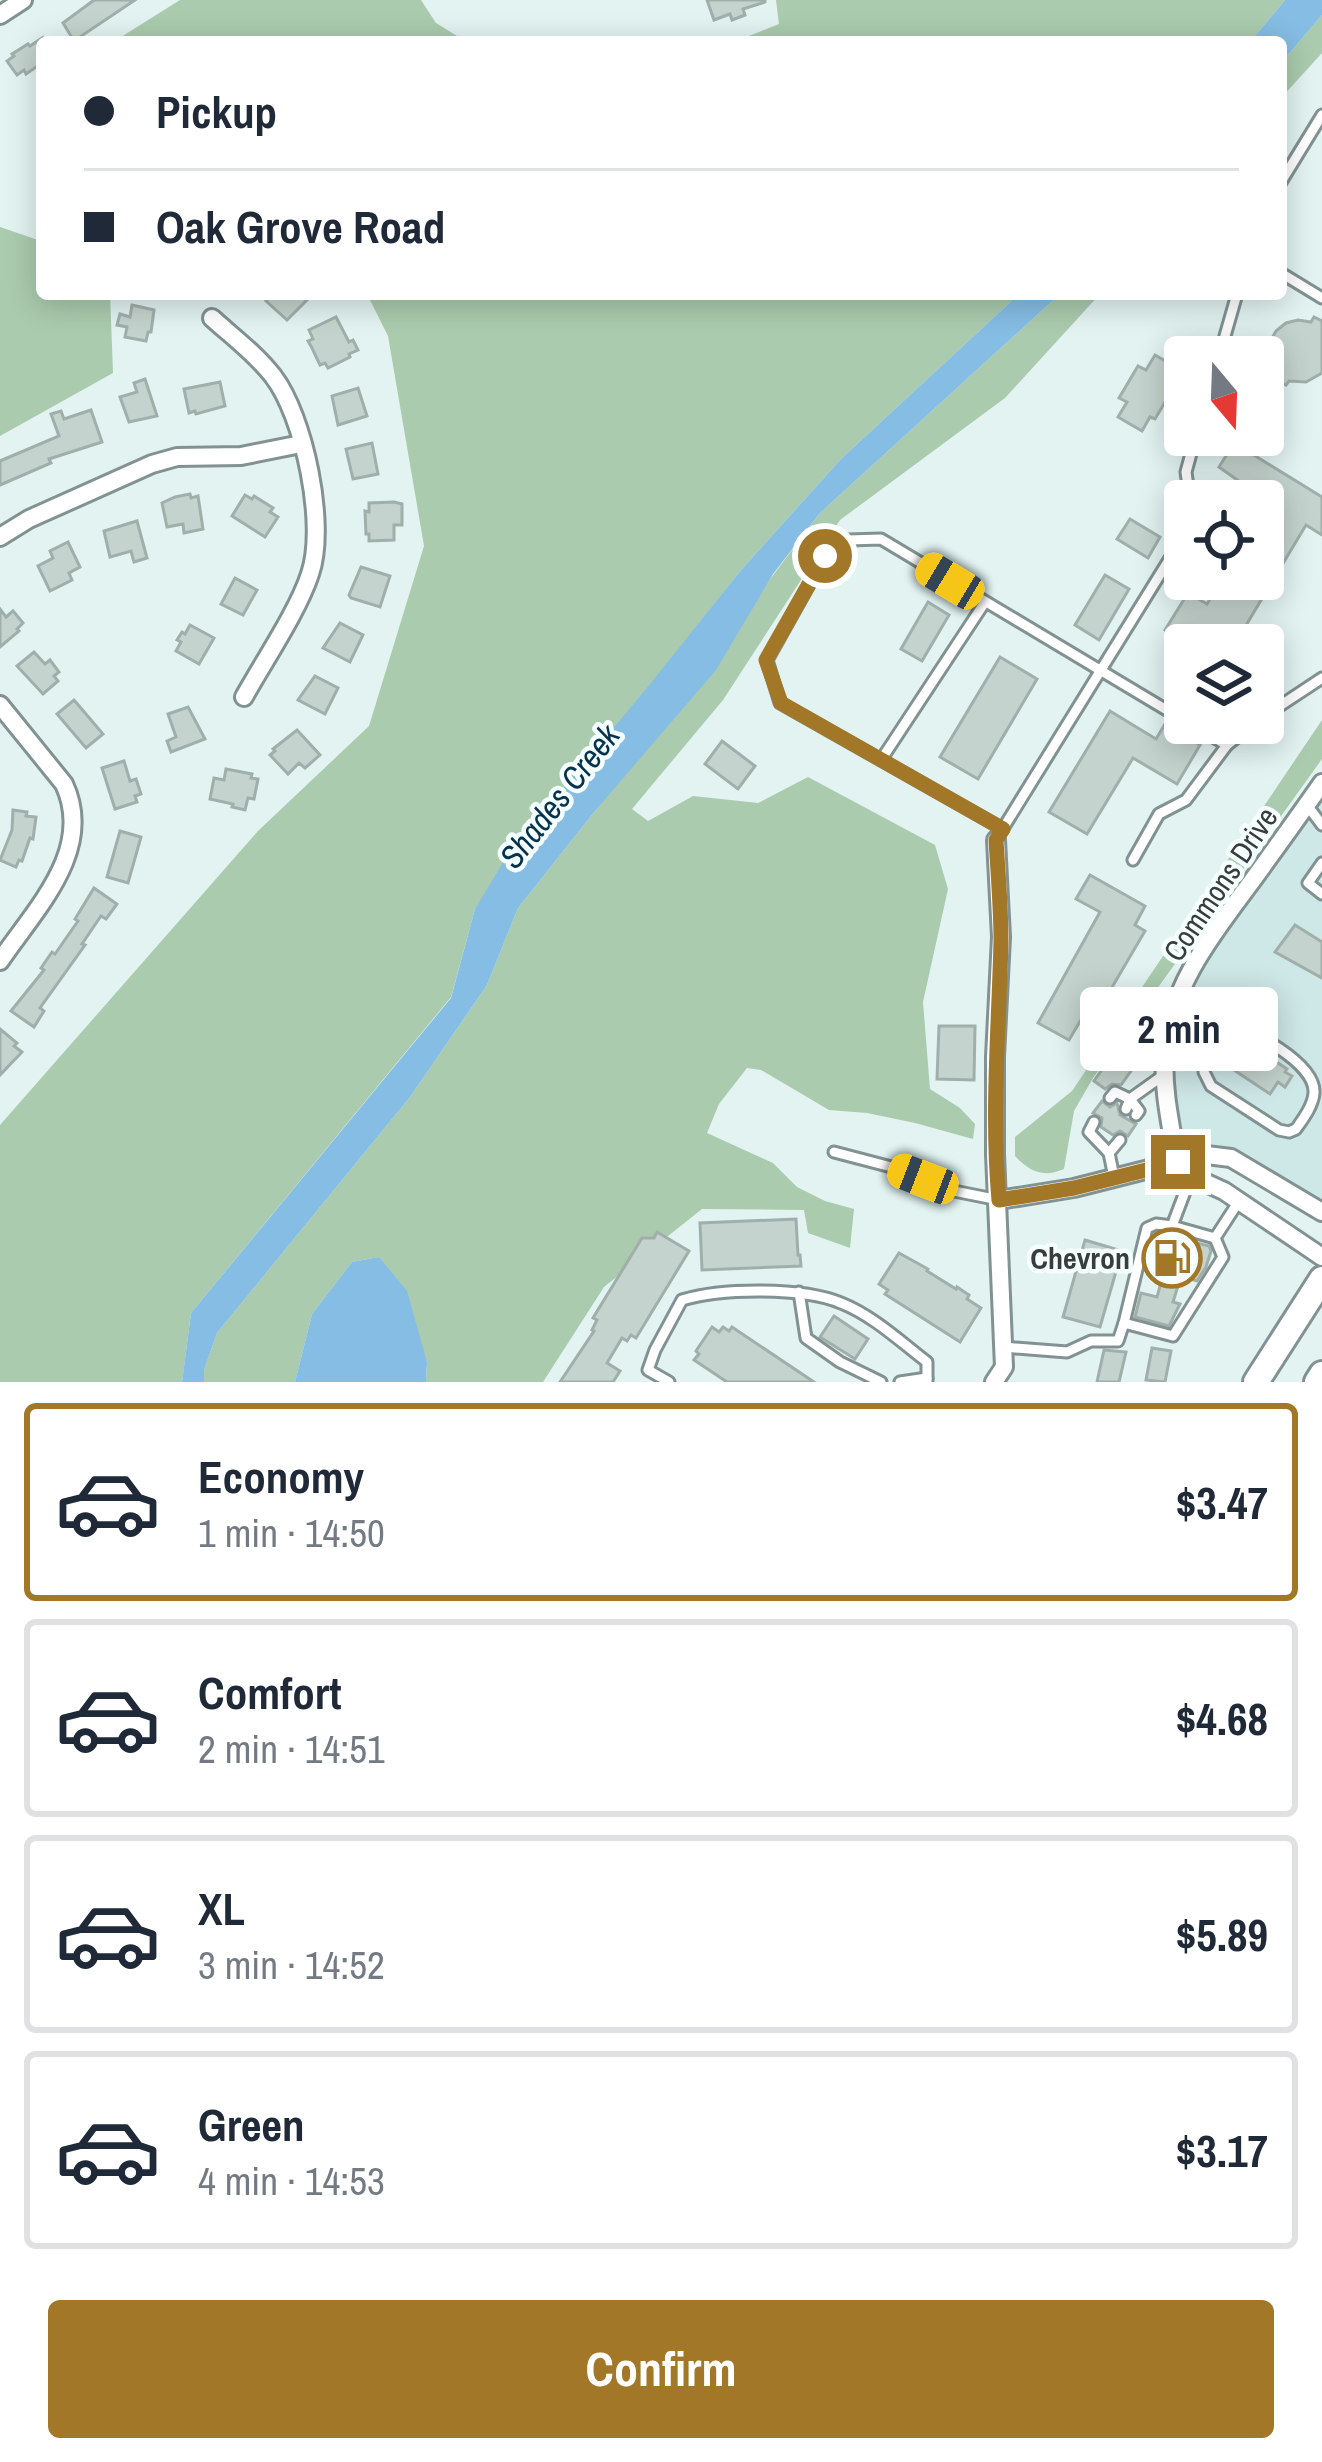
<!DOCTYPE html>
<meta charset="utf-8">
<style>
body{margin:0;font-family:"Archivo Narrow",sans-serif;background:#f2f2f3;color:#1f2937;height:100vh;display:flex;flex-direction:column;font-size:45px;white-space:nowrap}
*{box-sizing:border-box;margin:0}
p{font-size:39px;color:#747a83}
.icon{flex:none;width:66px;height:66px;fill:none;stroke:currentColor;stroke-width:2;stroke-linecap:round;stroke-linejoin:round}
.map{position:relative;height:1382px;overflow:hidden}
.drawer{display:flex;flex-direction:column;background:#fff;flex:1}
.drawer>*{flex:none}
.banner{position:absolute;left:36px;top:36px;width:1251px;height:264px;border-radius:12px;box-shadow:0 6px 30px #0003;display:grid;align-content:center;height:264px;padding:0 48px;background:#fff}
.needle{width:78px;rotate:161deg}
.tools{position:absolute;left:1164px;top:336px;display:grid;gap:24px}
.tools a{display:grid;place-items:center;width:120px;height:120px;border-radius:12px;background:#fff;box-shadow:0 6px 30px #0003;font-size:60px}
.end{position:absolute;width:54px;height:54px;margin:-27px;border:15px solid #a27727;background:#fff;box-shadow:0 0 0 6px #fff}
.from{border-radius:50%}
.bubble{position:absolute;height:84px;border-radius:12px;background:#fff;box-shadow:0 6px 30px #0003;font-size:39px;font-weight:700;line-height:84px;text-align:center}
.car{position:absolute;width:36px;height:72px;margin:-36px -18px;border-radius:15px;box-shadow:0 0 9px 3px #0007;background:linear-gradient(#f5c518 24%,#345 0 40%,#f5c518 0 76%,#345 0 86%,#f5c518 0)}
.banner b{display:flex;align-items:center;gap:42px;height:114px;font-size:45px}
.banner b+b{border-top:3px solid #e0e1e3}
.banner i{width:30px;height:30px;background:#1f2937}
ul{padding:21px 0 0;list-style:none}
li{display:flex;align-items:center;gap:36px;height:198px;margin:0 24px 18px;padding:0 24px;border:6px solid #e0e1e3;border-radius:12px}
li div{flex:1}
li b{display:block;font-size:45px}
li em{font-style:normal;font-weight:700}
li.current{border-color:#a27727}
li>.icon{width:108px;height:108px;stroke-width:1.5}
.primary-button{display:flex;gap:24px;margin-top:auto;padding:24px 48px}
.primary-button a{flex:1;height:138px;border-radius:12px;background:#a27727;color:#fff;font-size:48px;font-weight:700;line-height:138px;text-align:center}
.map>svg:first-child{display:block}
.built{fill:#cee8e7}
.green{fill:#aacbae}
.water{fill:#86bde4}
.building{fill:#c4d3cd;stroke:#a1afaa;stroke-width:3}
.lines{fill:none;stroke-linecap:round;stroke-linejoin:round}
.lane-casing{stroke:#829292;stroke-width:15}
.street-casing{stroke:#829292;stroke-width:22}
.secondary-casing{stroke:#829292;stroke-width:30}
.lane{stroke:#fff;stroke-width:9}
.street{stroke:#fff;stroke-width:16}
.secondary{stroke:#fff;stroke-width:24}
.route{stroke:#a27727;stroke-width:15}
.labels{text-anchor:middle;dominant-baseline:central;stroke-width:9;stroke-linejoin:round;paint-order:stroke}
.street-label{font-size:30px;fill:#373d3d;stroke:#f5fffe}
.poi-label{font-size:30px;font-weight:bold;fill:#373d3d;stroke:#f5fffe;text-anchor:end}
.water-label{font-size:33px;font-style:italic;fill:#05334e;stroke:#f5fffe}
</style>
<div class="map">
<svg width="1322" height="1382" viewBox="0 0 1322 1382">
<rect width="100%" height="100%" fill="#e2f3f2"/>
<!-- built -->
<path class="built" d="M1322,783v429l-91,-54 -54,4 -12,-81 12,-81z"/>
<!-- green -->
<g class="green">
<path d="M180,0h241l15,23 31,19h-354z"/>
<path d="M776,0h509l-35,42h-516l45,-18z"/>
<path d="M1322,15v38l-41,45v-35z"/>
<path d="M0,227l38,13 4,-2v56h68l3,79 -113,63z"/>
<path d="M367,294h652l-178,165 -99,110 -267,340 -24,88 -260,316 -9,69h-182v-257l258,-294 111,-105 55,-180 -36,-210z"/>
<path d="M1060,294h40l-95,104 -165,122 -117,180 -91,109 16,12 45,-25 65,7 50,-26 127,68 13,44 -25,113 7,87 30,19 15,16 -2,15 -58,-16 -48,-10 -38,-3 -68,-40 -14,-2 -28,36 -12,29 66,30 24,24 28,14 29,8 -4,39 -42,-15 -4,-23 -102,-1 -98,78 -61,95h-117l1,-20 -48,-105 -27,5 -40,52 -17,68h-91v-12l13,-37 193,-236 77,-112 31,-77 77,-97 225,-298z"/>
<path d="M1322,720v39l-229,319 -19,33 -10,58c-21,9 -34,3 -49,-13v-19l57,-46z"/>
</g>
<!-- water -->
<g class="water">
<path d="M1285,0h37v15l-41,48v-21h-31z"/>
<path d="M1019,294h41l-240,219 -47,61 -57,96 -121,141 -77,97 -31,77 -77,112 -193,236 -13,37v12h-22l9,-69 260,-315 24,-89 32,-53 139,-167 96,-120 99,-110z"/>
<path d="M379,1257l28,34 20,71 -1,20h-131l17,-68 40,-52z"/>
</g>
<!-- building -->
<g class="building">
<path d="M94,0h41l-61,41 -11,-18z"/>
<path d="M707,0h58v2l-22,7 2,6 -13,5 -2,-6 -16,6z"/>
<path d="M42,38v25l-16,11 -2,-4 -7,5 -10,-14 7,-5 -2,-2 16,-10 2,2z"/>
<path d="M273,294h40l-26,26 -21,-19z"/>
<path d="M132,305l22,5 -3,22h-3l-2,9 -21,-4 2,-10 -10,-2 3,-11 10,3z"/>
<path d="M336,317l13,25 4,-2 5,10 -9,4 1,3 -22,11 -3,-5 -5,2 -8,-17 -4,-7 5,-2 -4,-9z"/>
<path d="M1314,317l8,4v52l-16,9 -17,-1 -3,4 -10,-6 3,-4 -9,-14v-19l6,-11 10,-8 12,-3 13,2z"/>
<path d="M1155,355l24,14 -9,16 4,2 -19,32 -5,-2 -8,14 -24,-14 9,-15 -8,-4 19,-32 8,4z"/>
<path d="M145,379l12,37 -28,6 -9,-25 17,-5 -3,-9z"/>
<path d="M220,382l5,24 -29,8 -1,-3 -6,2 -5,-24z"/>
<path d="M358,388l9,28 -29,9 -6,-29z"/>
<path d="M91,410l11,32 -53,17 2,4 -51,22v-24l59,-25 -8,-22 10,-3 3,8z"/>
<path d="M372,443l6,31 -25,5 -7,-30z"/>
<path d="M1234,443l88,54v38l-16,-10 -61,102 5,3 -9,15h-51l-25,-15 23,-37 19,11 15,-25h41v-68l7,-12 -20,-10 -31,-22z"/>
<path d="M190,494l1,4 7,-2 5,33 -19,4 -1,-9 -16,3 -5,-24 13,-6z"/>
<path d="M245,495l7,4 2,-3 19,12 -3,4 8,5 -13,20 -33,-21z"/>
<path d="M394,502l8,2v21h-8v15l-25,1v-7h-3l-1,-23 4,1v-9z"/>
<path d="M1130,519l30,18 -12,21 -31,-19z"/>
<path d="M137,521l10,37 -13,4 -3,-11 -21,6 -6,-26z"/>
<path d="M68,542l12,25 -11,6 3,7 -22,11 -12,-25 15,-8 -3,-7z"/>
<path d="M361,567l29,9 -10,31 -29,-9 -2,-3z"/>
<path d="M1105,575l24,14 -30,51 -24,-15z"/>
<path d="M235,578l22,12 -14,25 -22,-11z"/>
<path d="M928,602l21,13 -27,46 -21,-12z"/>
<path d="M0,609l6,8 7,-6 10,12 -6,6 2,2 -19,16z"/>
<path d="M340,623l23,12 -13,27 -27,-14z"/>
<path d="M190,625l24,13 -15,26 -23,-13 5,-9 -4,-2 5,-8 3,2z"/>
<path d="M34,652l11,12 5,-4 9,12 -5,4 4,5 -15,13 -26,-28z"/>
<path d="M1000,657l37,22 -59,100 -38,-22z"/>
<path d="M315,676l23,12 -13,26 -27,-14z"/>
<path d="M74,700l29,34 -17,14 -29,-34z"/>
<path d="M188,707l17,32 -34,13 -4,-11 9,-4 -8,-23z"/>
<path d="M1110,711l46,28 9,-15 35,21 -23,39 -44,-26 -46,76 -38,-22z"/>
<path d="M297,730l23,25 -15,13 -6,-5 -11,11 -18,-19 5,-4 -2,-2z"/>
<path d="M722,741l33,25 -17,23 -33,-25z"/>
<path d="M124,761l6,20 6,-2 5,15 -6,2 2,6 -22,7 -13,-41z"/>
<path d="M226,769l26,5 -1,4 7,1 -4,20 -6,-1 -3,12 -13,-3 1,-3 -23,-5 4,-21 10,2z"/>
<path d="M13,810l14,2 -1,4 10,1 -3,22 -3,-1 -8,23 -3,-1 -3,7 -16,-7 12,-30z"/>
<path d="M120,831l21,6 -13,46 -21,-6z"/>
<path d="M1090,875l55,31 -10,19 10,6 -51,87 -9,-5 -16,27 -31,-17 62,-111 -24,-13z"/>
<path d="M94,888l23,16 -11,15 -5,-3 -19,28 3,1 -45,63 4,3 -10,16 -23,-16 33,-41 -3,-2 11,-16 3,2 23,-33 -3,-2z"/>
<path d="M1295,925l27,17v36l-47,-26z"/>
<path d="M939,1026h36l-1,54 -37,-1z"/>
<path d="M0,1029l17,14 -3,3 8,6 -22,23z"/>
<path d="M1239,1037l48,32 -2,3 7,4 -7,11 -7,-5 -8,12 -48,-32z"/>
<path d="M1118,1047l20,14 -17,24 -9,-1 -7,5 -11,-8z"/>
<path d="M1102,1101l8,6 7,-4 3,12 16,9 -8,12 -8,-5 -7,4 -12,-8 1,-9 -9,-5z"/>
<path d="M796,1219l2,36h2l1,11 -99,4 -2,-47z"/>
<path d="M657,1232l32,19 -53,87 -5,-3 -4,6 -5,-3 -15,25 13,8 -7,11h-53l34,-51 -2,-1 5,-10 -4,-2 49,-80h12z"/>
<path d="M1157,1233l52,13 2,5 -5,16 -9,14 -16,-5 -8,26 7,2 -11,22 -34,-9 6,-24 16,4 7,-25 -17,-5 8,-33z"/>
<path d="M1085,1240l37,11 -22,76 -37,-10z"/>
<path d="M899,1253l29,16 -1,2 29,18 1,-2 12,8 -2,4 14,9 -21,34 -75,-48 3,-4 -9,-6z"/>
<path d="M834,1316l34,23 -13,20 -35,-22z"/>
<path d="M712,1327l7,5 4,-5 6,4 3,-4 82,55h-87l-33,-22 5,-6 -3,-3z"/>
<path d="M1152,1348l19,3 -6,31 -19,-2z"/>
<path d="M1104,1350l22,2 -7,30h-22z"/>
</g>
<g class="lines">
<!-- lane casing -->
<g class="lane-casing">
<g id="lane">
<path d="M1281,182l41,-67"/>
<path d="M1281,273l41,25"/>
<path d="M1219,357l18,-63"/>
<path d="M1190,501l-4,-29 10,-37"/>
<path d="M1263,717l59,-39"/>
<path d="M1189,723l38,22 28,-22"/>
<path d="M881,760l104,-158"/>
<path d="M1307,805l15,20"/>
<path d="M1003,829l-223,-126 -13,-43 58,-104 23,-16 33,-1 304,182"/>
<path d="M1002,830l183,-296"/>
<path d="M1133,860l26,-46 27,-14 41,-55"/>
<path d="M1322,863l-14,20 14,11"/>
<path d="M1224,1022c25,6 92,41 90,71 -1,13 -11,26 -18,36l-7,3 -10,-2 -68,-44 -7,-14 1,-37 5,-7z"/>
<path d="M1169,1027l36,8"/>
<path d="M1110,1098l5,-6 15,7 -4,10"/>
<path d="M1136,1115l3,-4 -9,-12 35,-25"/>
<path d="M1094,1122l-5,10 20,21"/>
<path d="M834,1152l65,17 55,22 45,9"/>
<path d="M1114,1177l-5,-24 11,-13"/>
<path d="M1172,1226l43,12"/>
<path d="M799,1292l7,46 34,24 41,20"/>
<path d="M1124,1323l23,-95 9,-4 16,2 19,-50"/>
<path d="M1003,1347l64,5 24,-11h27l6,-18 49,13 50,-79 -8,-19 24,-37"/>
<path d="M669,1382l-21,-12 7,-20 27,-50c39,-12 121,-13 159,3 31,12 60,39 86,59v20"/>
<path d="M900,1382l27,-4"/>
</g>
</g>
<!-- street casing -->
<g class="street-casing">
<g id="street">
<path d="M0,15l23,-15"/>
<path d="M212,318c21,19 44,36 61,58 31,40 54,149 37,198 -12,37 -46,87 -66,123"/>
<path d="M0,537l29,-18 123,-55 25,-7 64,-1 60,-12"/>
<path d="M0,705l64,79c31,66 -28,124 -64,177"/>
<path d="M1177,1162c-6,-36 -15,-74 -12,-110 5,-66 49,-120 87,-171 23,-32 47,-65 70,-98"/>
<path d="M1177,1162l14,14 33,15 98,66"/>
<path d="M999,1200l75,-12 103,-26 13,-9 41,5 91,54"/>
<path d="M994,1382l10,-15 -9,-213v-97l6,-120 -5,-97"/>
</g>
</g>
<!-- secondary casing -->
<g class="secondary-casing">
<g id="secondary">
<path d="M1256,1382l66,-103"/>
<path d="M1317,1382l5,-8"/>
</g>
</g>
<!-- lane -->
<use href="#lane" class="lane"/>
<!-- street -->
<use href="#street" class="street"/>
<!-- secondary -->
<use href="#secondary" class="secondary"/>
</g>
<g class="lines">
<!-- route -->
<path class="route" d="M825,556l-59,104 15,43 222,126 -7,11c2,33 5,68 5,101 -2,87 -10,172 -2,259l75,-12 104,-26"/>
</g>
<!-- icons -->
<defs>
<g id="fuel-ring" transform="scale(3)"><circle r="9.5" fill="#f5fffe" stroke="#a27727" stroke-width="1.5"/><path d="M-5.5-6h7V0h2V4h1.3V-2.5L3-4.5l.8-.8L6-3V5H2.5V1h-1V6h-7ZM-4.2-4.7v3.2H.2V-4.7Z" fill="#a27727"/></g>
</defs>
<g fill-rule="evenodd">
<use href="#fuel-ring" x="1172" y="1258"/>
</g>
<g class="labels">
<!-- street labels -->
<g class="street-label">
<text transform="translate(1220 884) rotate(-56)">Commons Drive</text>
</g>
<!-- poi labels -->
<g class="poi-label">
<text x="1130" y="1258">Chevron</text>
</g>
<!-- water labels -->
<g class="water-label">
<text transform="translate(559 796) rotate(-52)">Shades Creek</text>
</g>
</g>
</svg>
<div class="tools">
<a><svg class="needle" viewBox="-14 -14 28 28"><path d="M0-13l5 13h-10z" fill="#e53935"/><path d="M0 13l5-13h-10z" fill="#747a83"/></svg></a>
<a><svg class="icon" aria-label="locate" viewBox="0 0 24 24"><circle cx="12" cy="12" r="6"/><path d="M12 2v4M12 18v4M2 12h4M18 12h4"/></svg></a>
<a><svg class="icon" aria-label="layers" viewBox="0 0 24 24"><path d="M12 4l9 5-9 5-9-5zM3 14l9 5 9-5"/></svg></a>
</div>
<i class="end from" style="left:825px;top:556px"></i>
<i class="end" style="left:1178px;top:1162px"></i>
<div class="bubble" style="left:1080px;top:987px;width:198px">2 min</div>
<i class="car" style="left:950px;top:581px;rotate:301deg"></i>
<i class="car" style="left:923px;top:1179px;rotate:291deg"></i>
<div class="banner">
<b><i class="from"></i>Pickup</b>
<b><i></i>Oak Grove Road</b>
</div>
</div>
<section class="drawer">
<ul>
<li class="current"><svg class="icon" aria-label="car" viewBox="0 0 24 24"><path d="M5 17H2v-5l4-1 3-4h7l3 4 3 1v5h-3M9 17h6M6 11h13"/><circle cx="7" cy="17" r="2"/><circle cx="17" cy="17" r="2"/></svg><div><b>Economy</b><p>1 min · 14:50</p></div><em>$3.47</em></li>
<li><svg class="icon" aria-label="car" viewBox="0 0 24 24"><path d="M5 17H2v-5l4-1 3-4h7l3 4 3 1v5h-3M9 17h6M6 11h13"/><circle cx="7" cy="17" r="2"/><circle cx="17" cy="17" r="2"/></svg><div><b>Comfort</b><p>2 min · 14:51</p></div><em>$4.68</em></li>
<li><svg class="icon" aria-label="car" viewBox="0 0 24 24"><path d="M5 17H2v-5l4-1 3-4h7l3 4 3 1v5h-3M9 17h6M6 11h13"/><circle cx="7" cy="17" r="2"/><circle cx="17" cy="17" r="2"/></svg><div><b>XL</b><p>3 min · 14:52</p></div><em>$5.89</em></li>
<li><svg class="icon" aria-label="car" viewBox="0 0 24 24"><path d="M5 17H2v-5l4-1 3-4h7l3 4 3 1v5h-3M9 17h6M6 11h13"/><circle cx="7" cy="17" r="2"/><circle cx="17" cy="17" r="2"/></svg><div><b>Green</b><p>4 min · 14:53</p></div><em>$3.17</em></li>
</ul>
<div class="primary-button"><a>Confirm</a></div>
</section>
